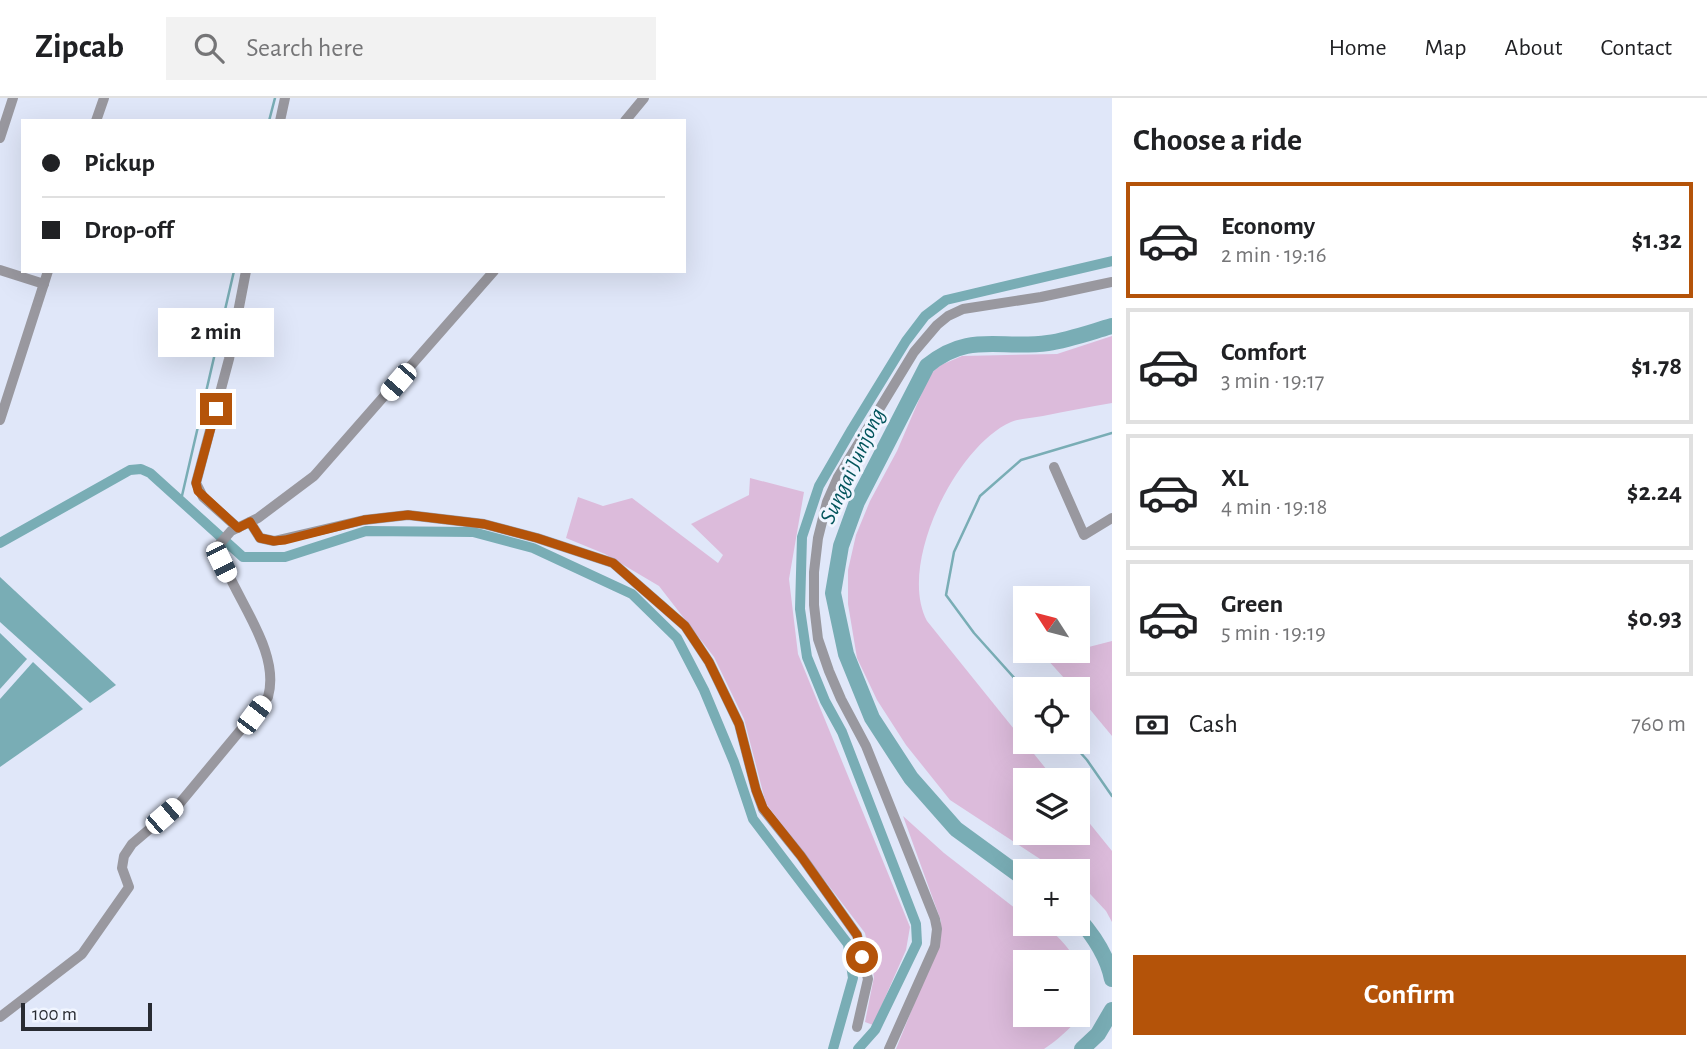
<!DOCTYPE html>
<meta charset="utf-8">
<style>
body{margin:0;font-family:"Alegreya Sans",sans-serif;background:#f2f2f2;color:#202124;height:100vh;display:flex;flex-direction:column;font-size:26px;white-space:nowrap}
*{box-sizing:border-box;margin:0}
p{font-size:23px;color:#757577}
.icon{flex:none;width:38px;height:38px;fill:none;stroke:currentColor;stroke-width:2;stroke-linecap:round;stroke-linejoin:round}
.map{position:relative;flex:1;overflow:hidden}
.side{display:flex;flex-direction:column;background:#fff;width:595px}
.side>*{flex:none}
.top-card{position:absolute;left:21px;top:21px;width:665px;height:154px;border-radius:0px;box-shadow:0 7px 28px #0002;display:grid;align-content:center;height:154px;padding:0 21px;background:#fff}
.needle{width:46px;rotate:306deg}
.controls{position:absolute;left:1013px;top:488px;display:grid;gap:14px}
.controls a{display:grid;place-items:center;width:77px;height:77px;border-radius:0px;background:#fff;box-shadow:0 7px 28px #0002;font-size:35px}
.scale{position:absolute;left:21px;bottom:18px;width:131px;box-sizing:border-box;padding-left:7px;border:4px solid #282b32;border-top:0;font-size:19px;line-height:24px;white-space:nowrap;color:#282b32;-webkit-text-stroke:5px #f0f5ff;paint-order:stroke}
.end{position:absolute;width:32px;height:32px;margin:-16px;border:9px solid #b45309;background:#fff;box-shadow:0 0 0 4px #fff}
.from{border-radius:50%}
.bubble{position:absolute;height:49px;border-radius:0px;background:#fff;box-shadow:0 7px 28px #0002;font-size:23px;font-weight:700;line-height:49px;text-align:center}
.car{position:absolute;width:21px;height:42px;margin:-21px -10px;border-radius:9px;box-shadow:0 0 5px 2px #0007;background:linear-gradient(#fff 24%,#345 0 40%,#fff 0 76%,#345 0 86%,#fff 0)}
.top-card b{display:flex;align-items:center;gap:24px;height:66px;font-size:26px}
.top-card b+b{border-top:2px solid #e0e0e0}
.top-card i{width:18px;height:18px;background:#202124}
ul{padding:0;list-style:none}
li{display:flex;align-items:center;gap:21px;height:116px;margin:0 14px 10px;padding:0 7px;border:4px solid #e0e0e0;border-radius:0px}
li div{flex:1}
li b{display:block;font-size:26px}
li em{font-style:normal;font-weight:700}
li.active{border-color:#b45309}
li>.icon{width:63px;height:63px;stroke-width:1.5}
h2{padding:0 21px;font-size:32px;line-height:84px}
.pay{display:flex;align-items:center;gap:18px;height:77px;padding:0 21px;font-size:26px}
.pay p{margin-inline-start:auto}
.button{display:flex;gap:14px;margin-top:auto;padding:14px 21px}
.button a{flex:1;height:80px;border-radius:0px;background:#b45309;color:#fff;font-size:28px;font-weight:700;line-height:80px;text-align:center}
header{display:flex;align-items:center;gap:42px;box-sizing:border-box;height:98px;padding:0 35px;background:#fff;border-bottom:2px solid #e0e0e0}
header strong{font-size:33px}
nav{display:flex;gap:38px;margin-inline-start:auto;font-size:24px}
.search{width:490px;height:63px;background:#f2f2f2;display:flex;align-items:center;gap:18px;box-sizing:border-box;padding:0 24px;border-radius:0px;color:#757577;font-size:26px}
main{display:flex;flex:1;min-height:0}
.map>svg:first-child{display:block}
.green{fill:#dcbbdb}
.water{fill:#79adb5}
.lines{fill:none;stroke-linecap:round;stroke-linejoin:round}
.stream{stroke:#79adb5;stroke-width:2.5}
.canal{stroke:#79adb5;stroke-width:10}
.river{stroke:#79adb5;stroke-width:16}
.minor{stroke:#99989f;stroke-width:10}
.route{stroke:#b45309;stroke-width:9}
.labels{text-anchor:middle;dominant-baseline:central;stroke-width:6;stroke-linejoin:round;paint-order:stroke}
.water-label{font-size:23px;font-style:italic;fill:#02545c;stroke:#f0f5ff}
</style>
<header>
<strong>Zipcab</strong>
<div class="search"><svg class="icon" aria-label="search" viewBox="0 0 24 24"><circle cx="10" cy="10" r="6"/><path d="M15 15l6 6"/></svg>Search here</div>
<nav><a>Home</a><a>Map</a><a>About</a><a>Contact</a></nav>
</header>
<main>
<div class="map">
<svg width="1112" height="951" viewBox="0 0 1112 951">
<rect width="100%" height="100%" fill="#e0e7f9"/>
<!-- green -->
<g class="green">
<path d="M1112,238v67c-23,4 -46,8 -69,13 -10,2 -22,2 -32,6 -55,24 -114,143 -84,199l128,159h-29v53h52v-24l34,42v71l-6,-11 -28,-30v-9l-21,-2 -107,-70 -44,-55 -29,-45 -20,-42 -9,-54v-34l8,-35 14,-34 27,-50 33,-77 11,-9 21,-9 95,-2z"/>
<path d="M750,380l54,14 -15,87 9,75 112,273 -4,23 -33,75 -8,-3 9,-45 -9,-44 -99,-129 -22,-85 -30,-62 -55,-71 -54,-32 -39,-16 12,-41 25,9 29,-8 86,65 5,-8 -32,-31 58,-29z"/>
<path d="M1112,543v95l-34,-41v-5l-4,-1 -28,-31z"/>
<path d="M903,718l41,37 81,63 1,8c24,0 36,16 50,35l2,3h-52v53h52v-52c3,6 8,14 10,20 7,27 -25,53 -44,66h-148l45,-112v-16z"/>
</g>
<!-- water -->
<g class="water">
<path d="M0,479l116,108 -26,18 -90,-81z"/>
<path d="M0,535l27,26 -27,30z"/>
<path d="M33,564l50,47 -83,58v-68z"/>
</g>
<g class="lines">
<!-- stream -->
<g class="stream">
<path d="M269,23l6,-23"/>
<path d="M181,402l53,-229"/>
<path d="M1026,593l-52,-58 -28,-38 8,-43 26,-56 41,-36 91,-27"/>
<path d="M1071,644l16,18 25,36"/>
</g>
<!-- canal -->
<g class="canal">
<path d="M0,445l130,-73 11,-1 9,4 93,84h42l81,-26 107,1 60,16 99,46 45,44 27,52 30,72 19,57 95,125 5,34 -20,71"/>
<path d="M858,951l17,-19 42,-87 -1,-19 -74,-192 -17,-31 -18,-44 -7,-48 2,-72 17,-51 33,-57 54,-88 19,-25 21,-16 166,-39"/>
</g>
<!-- river -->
<g class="river">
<path d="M1026,782l-70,-51 -45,-51 -39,-60 -26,-64 -13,-61 8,-47 16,-44 70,-136c42,-35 73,-16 121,-23 21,-3 43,-11 64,-17"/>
<path d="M1078,820c16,18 29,37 34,61"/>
<path d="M1082,951l16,-15 14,-24"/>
</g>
<!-- minor -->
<g class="minor">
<path d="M96,23l8,-23"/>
<path d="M280,23l5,-23"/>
<path d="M625,23l19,-23"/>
<path d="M0,40l13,-40"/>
<path d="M0,172l44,14"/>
<path d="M0,322l48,-149"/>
<path d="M1054,369l30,68 28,-17"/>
<path d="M250,424l10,16 14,3 90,-21 44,-5 76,9 53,14 76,25 72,63 24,36 30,62 17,66 7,19 38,47 56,79 11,44 -11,48"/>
<path d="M238,430l-35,-31 -7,-14 33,-124 17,-88"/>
<path d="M0,919l82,-63 47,-67 -7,-19 2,-12 8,-12 48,-41 88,-106c14,-49 -39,-104 -50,-151l13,-15 27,-13 56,-42 180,-205"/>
<path d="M889,951l46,-103 2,-17 -2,-10 -69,-173 -25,-47 -12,-28 -11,-32 -4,-34v-33l4,-34 9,-36 11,-25 76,-125 23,-27 11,-9 15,-7 78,-12 71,-15"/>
</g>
</g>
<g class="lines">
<!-- route -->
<path class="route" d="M216,311l-20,74 2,8 40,37 12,-6 10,16 14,3 11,-1 79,-20 44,-5 76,9 53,14 76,25 72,63 24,36 30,62 17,66 7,18 38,48 56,79 5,22"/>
</g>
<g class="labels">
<!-- water labels -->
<g class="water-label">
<text transform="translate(853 368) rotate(-65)">Sungai Junjong</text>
</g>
</g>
</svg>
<div class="controls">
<a><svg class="needle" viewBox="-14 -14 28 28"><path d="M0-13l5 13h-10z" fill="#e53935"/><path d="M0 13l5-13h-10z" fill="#757577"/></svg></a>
<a><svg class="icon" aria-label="locate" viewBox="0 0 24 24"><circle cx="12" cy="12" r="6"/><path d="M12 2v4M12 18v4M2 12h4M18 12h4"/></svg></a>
<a><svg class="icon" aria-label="layers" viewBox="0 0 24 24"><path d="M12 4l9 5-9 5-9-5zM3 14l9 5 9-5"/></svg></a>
<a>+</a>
<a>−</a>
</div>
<div class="scale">100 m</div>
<i class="end from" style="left:862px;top:859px"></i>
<i class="end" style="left:216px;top:311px"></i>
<div class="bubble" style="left:158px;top:210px;width:116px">2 min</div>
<i class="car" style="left:398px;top:284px;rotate:221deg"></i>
<i class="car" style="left:221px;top:464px;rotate:154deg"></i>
<i class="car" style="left:254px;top:617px;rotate:37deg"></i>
<i class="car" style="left:164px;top:718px;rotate:49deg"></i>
<div class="top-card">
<b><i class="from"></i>Pickup</b>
<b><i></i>Drop-off</b>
</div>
</div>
<section class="side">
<h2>Choose a ride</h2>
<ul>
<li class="active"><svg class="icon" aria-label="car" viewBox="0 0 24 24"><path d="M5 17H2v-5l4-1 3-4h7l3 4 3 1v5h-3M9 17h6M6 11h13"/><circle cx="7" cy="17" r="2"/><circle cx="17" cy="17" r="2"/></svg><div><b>Economy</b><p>2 min · 19:16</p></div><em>$1.32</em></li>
<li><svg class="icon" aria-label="car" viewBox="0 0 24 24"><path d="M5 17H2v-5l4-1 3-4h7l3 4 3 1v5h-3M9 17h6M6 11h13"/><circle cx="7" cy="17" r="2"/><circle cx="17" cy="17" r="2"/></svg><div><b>Comfort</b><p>3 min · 19:17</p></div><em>$1.78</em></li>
<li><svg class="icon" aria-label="car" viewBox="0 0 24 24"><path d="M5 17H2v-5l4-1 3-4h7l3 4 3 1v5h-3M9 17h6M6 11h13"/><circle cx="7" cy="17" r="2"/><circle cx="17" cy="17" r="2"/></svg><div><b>XL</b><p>4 min · 19:18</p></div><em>$2.24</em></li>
<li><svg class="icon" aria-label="car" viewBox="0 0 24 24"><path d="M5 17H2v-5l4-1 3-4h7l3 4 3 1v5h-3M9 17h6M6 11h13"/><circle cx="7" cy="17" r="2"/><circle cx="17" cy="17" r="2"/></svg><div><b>Green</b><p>5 min · 19:19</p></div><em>$0.93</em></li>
</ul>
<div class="pay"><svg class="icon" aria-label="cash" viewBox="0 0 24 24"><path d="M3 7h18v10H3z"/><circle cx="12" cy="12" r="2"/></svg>Cash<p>760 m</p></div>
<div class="button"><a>Confirm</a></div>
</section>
</main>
